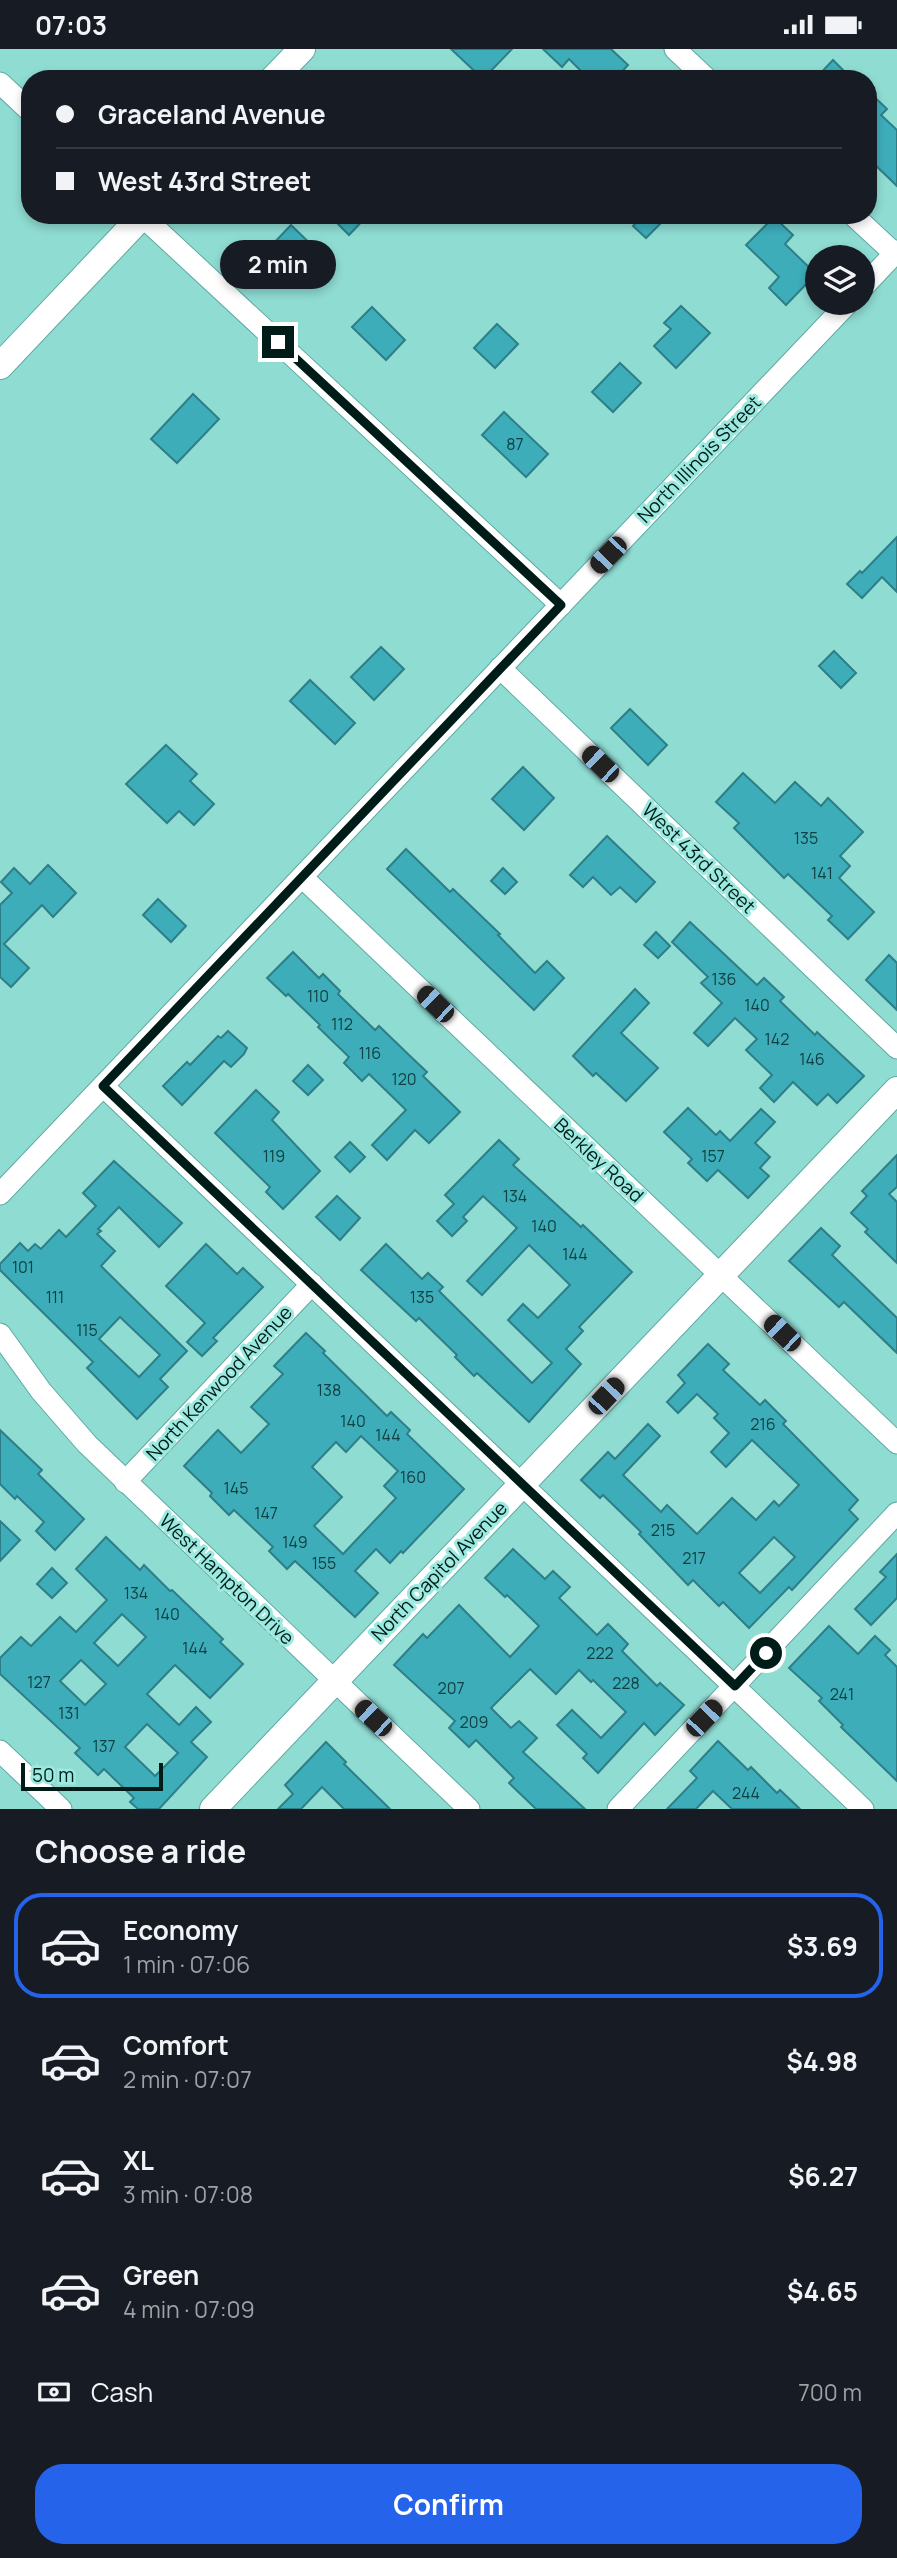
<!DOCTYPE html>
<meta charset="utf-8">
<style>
body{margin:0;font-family:Manrope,sans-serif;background:#20242c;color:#f1f3f6;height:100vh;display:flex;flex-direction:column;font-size:26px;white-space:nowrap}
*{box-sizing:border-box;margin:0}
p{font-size:23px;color:#9ea1a6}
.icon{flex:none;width:38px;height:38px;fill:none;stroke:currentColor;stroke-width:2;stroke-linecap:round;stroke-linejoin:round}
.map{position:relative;height:1760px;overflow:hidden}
.drawer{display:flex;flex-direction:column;background:#171b24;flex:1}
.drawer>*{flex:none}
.hud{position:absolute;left:21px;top:21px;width:856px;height:154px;border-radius:28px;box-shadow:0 4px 10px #0003;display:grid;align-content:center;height:154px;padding:0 35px;background:#171b24}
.controls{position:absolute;left:805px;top:196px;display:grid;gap:14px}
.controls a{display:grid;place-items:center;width:70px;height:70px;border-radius:50%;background:#171b24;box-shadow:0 4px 10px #0003;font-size:35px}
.scale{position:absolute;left:21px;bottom:18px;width:142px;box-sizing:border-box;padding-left:7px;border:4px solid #001c19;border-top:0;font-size:19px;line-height:24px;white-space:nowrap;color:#001c19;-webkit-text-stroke:5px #9ce9e0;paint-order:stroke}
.end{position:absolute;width:32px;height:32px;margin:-16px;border:9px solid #001c19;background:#fff;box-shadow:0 0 0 4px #fff}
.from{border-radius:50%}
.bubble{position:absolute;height:49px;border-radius:24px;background:#171b24;box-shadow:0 4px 10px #0003;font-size:23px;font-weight:700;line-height:49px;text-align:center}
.car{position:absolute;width:21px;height:42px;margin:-21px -10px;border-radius:9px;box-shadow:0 0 5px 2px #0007;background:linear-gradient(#222 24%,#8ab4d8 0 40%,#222 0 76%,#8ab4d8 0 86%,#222 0)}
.hud b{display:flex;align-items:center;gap:24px;height:66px;font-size:26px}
.hud b+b{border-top:2px solid #363941}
.hud i{width:18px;height:18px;background:#f1f3f6}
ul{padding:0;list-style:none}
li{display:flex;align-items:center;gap:21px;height:105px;margin:0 14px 10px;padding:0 21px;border:4px solid transparent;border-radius:28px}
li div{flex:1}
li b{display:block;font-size:26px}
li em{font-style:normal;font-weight:700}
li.on{border-color:#2563eb}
li>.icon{width:63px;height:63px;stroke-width:1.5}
h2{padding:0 35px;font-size:32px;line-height:84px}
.pay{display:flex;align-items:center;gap:18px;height:77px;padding:0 35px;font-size:26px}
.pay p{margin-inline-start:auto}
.cta{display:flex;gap:14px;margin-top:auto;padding:14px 35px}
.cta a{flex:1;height:80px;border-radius:28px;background:#2563eb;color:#fff;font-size:28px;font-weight:700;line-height:80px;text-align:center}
.status{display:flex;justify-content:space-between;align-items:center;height:49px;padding:0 35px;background:#171b24;direction:ltr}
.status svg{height:19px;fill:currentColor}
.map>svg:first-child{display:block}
.building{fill:#3eadba;stroke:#2e7e87;stroke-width:2;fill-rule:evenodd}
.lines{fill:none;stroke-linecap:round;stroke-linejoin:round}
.minor-casing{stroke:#5eaaa2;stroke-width:23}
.major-casing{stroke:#5eaaa2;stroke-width:28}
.minor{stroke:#fff;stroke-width:21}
.major{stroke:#fff;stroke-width:26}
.route{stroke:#001c19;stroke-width:9}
.labels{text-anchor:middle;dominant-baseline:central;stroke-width:6;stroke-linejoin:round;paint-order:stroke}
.number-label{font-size:16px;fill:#104041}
.street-label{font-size:19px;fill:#001c19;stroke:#9ce9e0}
</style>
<div class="status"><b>07:03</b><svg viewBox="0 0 49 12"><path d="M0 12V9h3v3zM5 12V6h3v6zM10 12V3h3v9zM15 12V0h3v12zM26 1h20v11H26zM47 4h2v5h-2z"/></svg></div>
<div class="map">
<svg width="897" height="1760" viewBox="0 0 897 1760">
<rect width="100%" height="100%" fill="#8fdcd3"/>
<!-- building -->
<g class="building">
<path d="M451,0h61l-29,30z"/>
<path d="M543,0h68l17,16 -13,14h-26l-20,-20 -7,8z"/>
<path d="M833,11l19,19h-37z"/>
<path d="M868,42l19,18 -6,6 16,15v56l-29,-28z"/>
<path d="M329,166h39l-19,20z"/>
<path d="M643,166h8l9,9 -14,14 -13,-12z"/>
<path d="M774,168l19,18 -8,9 31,30 -30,31 -17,-17 10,-11 -33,-32z"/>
<path d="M291,176l33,32 -20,21 -33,-32z"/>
<path d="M681,257l29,27 -34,35 -22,-22 17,-17 -7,-6z"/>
<path d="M372,258l33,33 -19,20 -34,-33z"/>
<path d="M497,275l21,20 -23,24 -21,-20z"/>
<path d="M620,314l21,20 -28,29 -21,-20z"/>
<path d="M193,345l26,25 -42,44 -26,-24z"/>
<path d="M504,363l44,42 -22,23 -44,-42z"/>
<path d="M897,488v55l-15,-15 -20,21 -15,-14 13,-13 2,2z"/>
<path d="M381,598l23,22 -30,31 -23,-23z"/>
<path d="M834,602l22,22 -15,15 -22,-22z"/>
<path d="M310,631l45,43 -20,21 -45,-43z"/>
<path d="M630,660l37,36 -19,20 -37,-37z"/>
<path d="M166,696l31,29 -7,7 24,23 -20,21 -15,-14 -12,12 -41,-39z"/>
<path d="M523,718l31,31 -30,32 -32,-31z"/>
<path d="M743,724l32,30 20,-21 26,24 7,-8 35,34 -23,24 10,10 -11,12 35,34 -26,27 -20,-19 4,-4 -44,-42 -4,4 -50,-50 5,-5 -23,-21z"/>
<path d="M607,787l48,46 -19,20 -16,-15 -9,8 -18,-18 -10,10 -13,-12z"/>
<path d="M406,800l44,43 3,-3 47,45 -2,1 37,38 12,-12 17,17 -30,32 -147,-141z"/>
<path d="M48,816l28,28 -23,24 -11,-12 -38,39 25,24 -18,19 -11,-10v-72l12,-12 -11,-11 13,-14 16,16z"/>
<path d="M503,819l14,14 -12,12 -14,-13z"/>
<path d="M158,850l28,27 -15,16 -28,-27z"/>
<path d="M690,873l67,63 7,-7 20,19 -4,4 35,34 2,-3 47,44 -27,27 -9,-9 -11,11 -24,-23 -19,20 -14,-14 12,-13 -26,-25 11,-11 -22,-21 -27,28 -14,-13 28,-30 -21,-20 7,-6 -36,-35z"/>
<path d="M656,883l14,14 -12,12 -14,-13z"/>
<path d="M293,903l26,26 4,-4 17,17 -2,3 37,36 4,-4 30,29 18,17 -4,4 37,36 -31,31 -14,-13 -28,30 -15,-15 34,-35 -37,-36 -7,7 -18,-18 5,-6 -31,-30 2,-2 -32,-31 -2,2 -19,-18z"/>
<path d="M889,906l8,8v47l-31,-30z"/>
<path d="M635,940l14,14 -28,30 37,35 -32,33 -30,-28 -3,3 -20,-20z"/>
<path d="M228,982l19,17 -3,6 -13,13 -7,-6 -42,44 -19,-19 24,-24 3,3 28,-29 3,2z"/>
<path d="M308,1016l15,15 -15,15 -15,-14z"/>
<path d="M256,1041l23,22 -7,8 48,51 -37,38 -17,-17 4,-5 -55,-54z"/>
<path d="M688,1059l28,27 4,-4 10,10 31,-32 14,13 -20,21 15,14 -10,11 9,8 -21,22 -30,-28 -11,11 -19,-18 4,-4 -28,-27z"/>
<path d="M499,1091l20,19 -6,6 68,62 2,-2 49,47 -53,55 4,4 -17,18 15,15 -52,58 -52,-49 -3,3 -19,-19 2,-2 -38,-37 -3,3 -55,-51 25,-26 36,35 6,-6 15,14 -4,4 93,92 20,-20 -44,-43 15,-16 15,14 32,-33 -41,-40 -47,50 -15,-14 50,-53 -34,-32 -20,21 4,4 -15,15 -15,-15 17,-17 -9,-9z"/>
<path d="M350,1093l15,15 -15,15 -15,-15z"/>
<path d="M897,1106v32l-8,7 8,8v61l-32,-31 3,-3 -17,-16 16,-17 -5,-5z"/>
<path d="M114,1112l68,62 -23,24 -40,-40 -21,22 3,2 -4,3 18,17 -14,15 86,85 -27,28 8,8 -31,32 -50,-51 6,-6 -93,-92v-6l20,-21 8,8 7,-7 6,5 18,-19 7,7 30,-31 -13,-13zM120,1268l40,38 -21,22 -40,-38z"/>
<path d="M337,1147l23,22 -20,22 -24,-23z"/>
<path d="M821,1179l19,18 -8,9 65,63v35l-53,-51 -5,5 -50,-46z"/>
<path d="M206,1195l31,30 6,-6 20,19 -50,51 4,3 -15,15 -15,-14 18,-19 -39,-37z"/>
<path d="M306,1284l19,18 -2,2 64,63 4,-4 19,18 -3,4 57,55 -61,64 -2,-2 -11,12 -14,-14 -21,22 23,22 -23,24 -60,-56 -8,8 -18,-18 4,-4 -39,-37 -5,5 -19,-19 2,-3 -28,-27 34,-36 23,23 28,-29 -18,-17 32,-33 -9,-8zM361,1387l37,35 -14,15 12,12 -53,56 -29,-28 28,-29 -30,-30 24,-25 10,10z"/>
<path d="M708,1295l21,20 -6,6 37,35 5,-5 21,21 -3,3 75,76 -9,10 9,9 -66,71 -3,-3 -40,41 -26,-26 -4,4 -26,-26 -5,5 -49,-51 2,-2 -38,-37 -3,3 -19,-18 27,-28 7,7 33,-35 12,12 -37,39 38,37 6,-7 30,29 35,-36 24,22 18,-19 5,5 20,-21 -47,-45 -26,27 -15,-15 18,-19 -15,-15 4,-4 -21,-20 -19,19 -11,-11 18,-19 -7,-8zM774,1488l21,20 -35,36 -21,-20z"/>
<path d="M0,1381l42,40 -4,4 46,45 -29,31 -19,-19 8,-9 -27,-26 -2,3 -15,-15z"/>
<path d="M0,1472l20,19 -20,21z"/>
<path d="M106,1488l34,33 4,-5 26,26 2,-1 51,49 -3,3 23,22 -33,34 -35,-33 -28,29 32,31 17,-18 15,15 -20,20 16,15 -48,52h-21l-8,-7 4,-4 -30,-29 -6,6 -23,-22 5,-5 -80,-74v-16l21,-21 10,9 29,-29 16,15 31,-32 -31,-31zM122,1565l24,23 -28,29 -24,-23zM81,1611l25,24 -21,21 -25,-24zM147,1675l31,29 -23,23 -30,-29z"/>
<path d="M513,1500l32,30 8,-8 17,16 -11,11 38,37 11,-11 20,20 -6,7 35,35 3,-3 24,22 -29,30 -11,-12 -46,50 -15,-15 4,-4 -30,-29 15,-15 29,28 25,-26 -33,-32 -2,2 -12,-12 -23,24 -26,-25 -39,39 20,20 8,-7 18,17 -14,14 62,57h-49l-27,-26 5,-5 -38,-38 -7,7 -20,-19 6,-7 -61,-56 29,-31 4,4 32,-33 51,52 29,-31 -32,-31 -2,2 -20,-19z"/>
<path d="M897,1505v44l-26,27 -16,-16 31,-32 -6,-5z"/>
<path d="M52,1519l15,15 -15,15 -15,-14z"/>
<path d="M829,1577l29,28 17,-18 15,14 -5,5 12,12v114l-56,-54 2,-2 -24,-24 3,-3 -33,-30z"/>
<path d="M718,1692l30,29 3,-3 26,26 3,-3 20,19h-68l-19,-18 -17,18h-29l30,-31 -7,-7z"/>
<path d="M326,1693l20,20 -2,2 46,45h-46l-22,-22 -21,22h-23l15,-15 -8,-9z"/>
</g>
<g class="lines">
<!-- minor casing -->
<g class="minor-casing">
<g id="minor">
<path d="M675,0l32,30"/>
<path d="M0,34l30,28"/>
<path d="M141,166l420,390"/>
<path d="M853,166l42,39"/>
<path d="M863,238l34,-36"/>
<path d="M500,619l397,380"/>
<path d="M302,828l595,566"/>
<path d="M103,1037l760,723"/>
<path d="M0,1145l848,-891"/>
<path d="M0,1285l41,57 46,53 382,365"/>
<path d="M125,1433l187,-198"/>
<path d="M0,1702l61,58"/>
<path d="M618,1760l279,-296"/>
</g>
</g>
<!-- major casing -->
<g class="major-casing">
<g id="major">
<path d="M273,30l29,-30"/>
<path d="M0,317l143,-151"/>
<path d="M213,1760l684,-719"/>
</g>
</g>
<!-- minor -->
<use href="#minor" class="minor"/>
<!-- major -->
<use href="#major" class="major"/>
</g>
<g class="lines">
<!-- route -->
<path class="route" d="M278,293l283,263 -458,481 632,600 31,-33"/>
</g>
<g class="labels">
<!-- number labels -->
<g class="number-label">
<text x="515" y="395">87</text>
<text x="806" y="789">135</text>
<text x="822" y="824">141</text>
<text x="724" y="930">136</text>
<text x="318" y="947">110</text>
<text x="757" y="956">140</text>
<text x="342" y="975">112</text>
<text x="777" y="990">142</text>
<text x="370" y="1004">116</text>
<text x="812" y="1010">146</text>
<text x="404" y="1030">120</text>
<text x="274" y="1107">119</text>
<text x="713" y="1107">157</text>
<text x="515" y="1147">134</text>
<text x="544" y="1177">140</text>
<text x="575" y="1205">144</text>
<text x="23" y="1218">101</text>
<text x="55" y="1248">111</text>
<text x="422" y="1248">135</text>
<text x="87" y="1281">115</text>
<text x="329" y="1341">138</text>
<text x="353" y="1372">140</text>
<text x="763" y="1375">216</text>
<text x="388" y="1386">144</text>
<text x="413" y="1428">160</text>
<text x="236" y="1439">145</text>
<text x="266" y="1464">147</text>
<text x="663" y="1481">215</text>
<text x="295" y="1493">149</text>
<text x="694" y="1509">217</text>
<text x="324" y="1514">155</text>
<text x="136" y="1544">134</text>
<text x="167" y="1565">140</text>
<text x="195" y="1599">144</text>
<text x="600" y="1604">222</text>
<text x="39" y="1633">127</text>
<text x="626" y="1634">228</text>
<text x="451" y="1639">207</text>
<text x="842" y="1645">241</text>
<text x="69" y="1664">131</text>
<text x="474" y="1673">209</text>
<text x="104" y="1697">137</text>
<text x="746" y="1744">244</text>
</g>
<!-- street labels -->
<g class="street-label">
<text transform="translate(699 410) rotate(-46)">North Illinois Street</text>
<text transform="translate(699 809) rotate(44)">West 43rd Street</text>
<text transform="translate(599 1111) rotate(43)">Berkley Road</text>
<text transform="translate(219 1334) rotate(-47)">North Kenwood Avenue</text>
<text transform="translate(439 1522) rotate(-46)">North Capitol Avenue</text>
<text transform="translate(227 1530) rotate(44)">West Hampton Drive</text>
</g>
</g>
</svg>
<div class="controls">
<a><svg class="icon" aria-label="layers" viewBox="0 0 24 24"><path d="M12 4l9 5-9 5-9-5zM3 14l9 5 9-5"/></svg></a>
</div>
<div class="scale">50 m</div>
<i class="end from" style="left:766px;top:1604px"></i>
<i class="end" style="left:278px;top:293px"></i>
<div class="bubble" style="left:220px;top:191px;width:116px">2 min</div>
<i class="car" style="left:608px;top:506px;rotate:224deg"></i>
<i class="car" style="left:600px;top:715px;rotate:314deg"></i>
<i class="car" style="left:435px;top:955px;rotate:314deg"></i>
<i class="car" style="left:782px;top:1284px;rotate:314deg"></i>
<i class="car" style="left:606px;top:1347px;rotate:43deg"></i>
<i class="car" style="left:373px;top:1669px;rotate:313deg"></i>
<i class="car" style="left:704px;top:1669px;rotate:44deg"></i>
<div class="hud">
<b><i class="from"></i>Graceland Avenue</b>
<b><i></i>West 43rd Street</b>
</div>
</div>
<section class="drawer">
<h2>Choose a ride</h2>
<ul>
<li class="on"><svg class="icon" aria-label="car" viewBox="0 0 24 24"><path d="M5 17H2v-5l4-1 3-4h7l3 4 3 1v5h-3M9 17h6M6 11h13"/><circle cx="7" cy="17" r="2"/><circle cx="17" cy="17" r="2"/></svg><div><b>Economy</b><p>1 min · 07:06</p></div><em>$3.69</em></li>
<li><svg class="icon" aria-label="car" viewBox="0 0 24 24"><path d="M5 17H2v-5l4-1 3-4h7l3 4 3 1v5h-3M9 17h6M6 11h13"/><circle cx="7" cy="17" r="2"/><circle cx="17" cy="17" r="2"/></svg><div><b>Comfort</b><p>2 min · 07:07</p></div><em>$4.98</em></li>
<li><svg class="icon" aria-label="car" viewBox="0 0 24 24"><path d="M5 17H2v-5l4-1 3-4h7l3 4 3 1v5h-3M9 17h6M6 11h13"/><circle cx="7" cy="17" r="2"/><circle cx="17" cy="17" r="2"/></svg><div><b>XL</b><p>3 min · 07:08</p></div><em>$6.27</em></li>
<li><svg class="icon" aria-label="car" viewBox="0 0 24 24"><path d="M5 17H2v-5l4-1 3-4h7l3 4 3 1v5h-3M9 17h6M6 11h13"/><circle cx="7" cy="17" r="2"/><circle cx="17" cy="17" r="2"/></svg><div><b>Green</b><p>4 min · 07:09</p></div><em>$4.65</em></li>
</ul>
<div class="pay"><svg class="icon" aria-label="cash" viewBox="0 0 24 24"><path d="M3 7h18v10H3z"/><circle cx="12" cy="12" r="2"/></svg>Cash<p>700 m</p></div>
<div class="cta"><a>Confirm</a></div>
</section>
